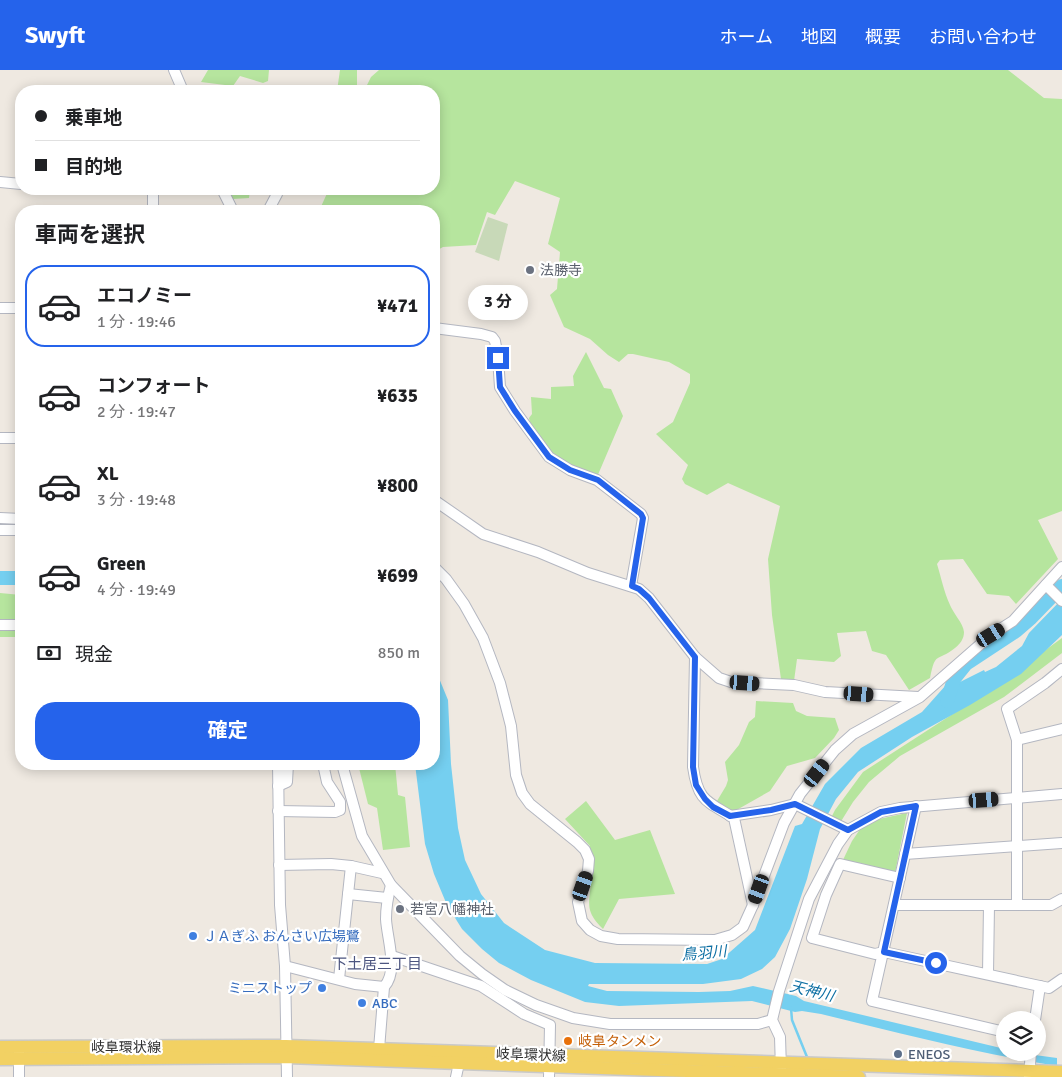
<!DOCTYPE html>
<html lang="ja">
<meta charset="utf-8">
<style>
body{margin:0;font-family:Signika,"Noto Sans JP",sans-serif;background:#f2f2f2;color:#202124;height:100vh;display:flex;flex-direction:column;font-size:19px;white-space:nowrap}
*{box-sizing:border-box;margin:0}
p{font-size:16px;color:#757577}
.icon{flex:none;width:28px;height:28px;fill:none;stroke:currentColor;stroke-width:2;stroke-linecap:round;stroke-linejoin:round}
.map{position:relative;flex:1;overflow:hidden}
.details{position:absolute;left:15px;top:135px;width:425px;height:565px;display:flex;flex-direction:column;background:#fff;border-radius:20px;box-shadow:0 2px 12px #0003}
.details>*{flex:none}
.banner{position:absolute;left:15px;top:15px;width:425px;height:110px;border-radius:20px;box-shadow:0 2px 12px #0003;display:grid;align-content:center;height:110px;padding:0 20px;background:#fff}
.tools{position:absolute;left:996px;top:941px;display:grid;gap:10px}
.tools a{display:grid;place-items:center;width:50px;height:50px;border-radius:50%;background:#fff;box-shadow:0 2px 12px #0003;font-size:25px}
.end{position:absolute;width:22px;height:22px;margin:-11px;border:6px solid #2563eb;background:#fff;box-shadow:0 0 0 2px #fff}
.from{border-radius:50%}
.bubble{position:absolute;height:35px;border-radius:18px;background:#fff;box-shadow:0 2px 12px #0003;font-size:16px;font-weight:700;line-height:35px;text-align:center}
.car{position:absolute;width:15px;height:30px;margin:-15px -8px;border-radius:6px;box-shadow:0 0 4px 1px #0007;background:linear-gradient(#222 24%,#8ab4d8 0 40%,#222 0 76%,#8ab4d8 0 86%,#222 0)}
.banner b{display:flex;align-items:center;gap:18px;height:48px;font-size:19px}
.banner b+b{border-top:1px solid #e0e0e0}
.banner i{width:12px;height:12px;background:#202124}
ul{padding:0;list-style:none}
li{display:flex;align-items:center;gap:15px;height:82px;margin:0 10px 8px;padding:0 10px;border:2px solid transparent;border-radius:20px}
li div{flex:1}
li b{display:block;font-size:19px}
li em{font-style:normal;font-weight:700}
li.active{border-color:#2563eb}
li>.icon{width:45px;height:45px;stroke-width:1.5}
h2{padding:0 20px;font-size:22px;line-height:60px}
.pay{display:flex;align-items:center;gap:12px;height:55px;padding:0 20px;font-size:19px}
.pay p{margin-inline-start:auto}
.action{display:flex;gap:10px;margin-top:auto;padding:10px 20px}
.action a{flex:1;height:58px;border-radius:20px;background:#2563eb;color:#fff;font-size:20px;font-weight:700;line-height:58px;text-align:center}
header{display:flex;align-items:center;gap:30px;box-sizing:border-box;height:70px;padding:0 25px;background:#2563eb;color:#fff}
header strong{font-size:24px}
nav{display:flex;gap:28px;margin-inline-start:auto;font-size:18px}
.map>svg:first-child{display:block}
.green{fill:#b6e59e}
.cemetery{fill:#c8d9b8}
.water{fill:#75cff0}
.lines{fill:none;stroke-linecap:round;stroke-linejoin:round}
.stream{stroke:#75cff0;stroke-width:2.5}
.river{stroke:#75cff0;stroke-width:14}
.minor-casing{stroke:#b4b7c1;stroke-width:12}
.major-casing{stroke:#c9c9c9;stroke-width:15}
.minor{stroke:#fff;stroke-width:10}
.major{stroke:#f2d163;stroke-width:12}
.route{stroke:#2563eb;stroke-width:6}
.worship-dot{fill:#6b7280;stroke:#fff;stroke-width:2}
.shop-dot{fill:#3f7fe0;stroke:#fff;stroke-width:2}
.food-dot{fill:#e8710a;stroke:#fff;stroke-width:2}
.service-dot{fill:#5c6f8a;stroke:#fff;stroke-width:2}
.labels{text-anchor:middle;dominant-baseline:central;stroke-width:4.5;stroke-linejoin:round;paint-order:stroke}
.worship-label{font-size:14px;fill:#5b616d;stroke:#fff;text-anchor:start}
.shop-label{font-size:14px;fill:#366cbe;stroke:#fff;text-anchor:start}
.food-label{font-size:14px;fill:#c56008;stroke:#fff;text-anchor:start}
.street-label{font-size:14px;fill:#2e2e2e;stroke:#fff}
.service-label{font-size:14px;fill:#4e5e75;stroke:#fff;text-anchor:start}
.water-label{font-size:15px;font-style:italic;fill:#0d6fa3;stroke:#fff}
.neighbourhood-label{font-size:15px;fill:#4d5680;stroke:#fff}
</style>
<header>
<strong>Swyft</strong>
<nav><a>ホーム</a><a>地図</a><a>概要</a><a>お問い合わせ</a></nav>
</header>
<div class="map">
<svg width="1062" height="1007" viewBox="0 0 1062 1007">
<rect width="100%" height="100%" fill="#efe9e1"/>
<!-- green -->
<g class="green">
<path d="M208,0h61l-1,11 -5,2 -23,-7 -7,10 -32,-4z"/>
<path d="M340,0h17v21h-20z"/>
<path d="M379,0h629l36,28 18,1v412l-24,9 20,39 -42,45 -7,-8 -22,-2 -24,-35 -23,1 -3,4c4,13 7,28 13,41 3,8 13,18 14,27 0,7 -4,12 -9,16 -19,15 -19,2 -25,30l-21,12 -23,-35 -14,-4 -6,-20 -29,2 4,23 -7,6 -37,-3 -3,22 -13,-2 -9,-64 -4,-56 12,-53 -52,-23 -21,12 -22,-11 -3,-5 6,-14 -32,-31 17,-12 17,-39v-9l-21,-12 -36,-8h-5l-9,8 -11,-7 -18,-16 -26,-12 -14,-32 7,-6 3,-37 -12,-8 12,-46 -45,-17 -20,34 -8,-3 -11,33 -33,2 -9,5v-41h-115l10,-22h105v-98h-70l7,-14z"/>
<path d="M229,119h21l-1,9 -16,1z"/>
<path d="M586,282l18,36 7,1 12,27 -26,61 -41,-16 -25,-35 -2,-8 3,-4 -1,-17 20,2v-12l23,-1 -1,-10z"/>
<path d="M0,523l21,2v42h-21z"/>
<path d="M1062,568v15l-58,44 -104,59 -31,26 -16,20 -13,21 -9,-5 4,-8 28,-38 133,-86z"/>
<path d="M756,631l37,2 3,8 11,5 28,2 4,12 -5,8 -19,20 -28,8 -17,25 -37,21 -17,-8 1,-3 9,-15 2,-6 -3,-18 14,-17 10,-23 6,-5z"/>
<path d="M358,694h37l3,31 7,2 5,50 -27,3 -6,-42 -9,-4z"/>
<path d="M586,731l29,39 35,-10 25,64 -56,5 -16,30c-18,-18 -14,-24 -12,-47 0,-12 -1,-24 -1,-36l-25,-27z"/>
<path d="M907,743l-12,60 -52,-13 9,-19 13,-19z"/>
</g>
<!-- cemetery -->
<path class="cemetery" d="M488,147l20,7 -9,37 -24,-9z"/>
<!-- water -->
<path class="water" d="M1062,529v36l-41,39 -51,31 -58,32 -54,35 -22,27 -16,30 -13,50 -17,50 -15,28 -13,12 -21,10 -38,5h-114l-1,2 19,5 92,1 31,-1 23,-5 43,10 8,5 201,48v3l15,1 37,5v8c-80,-13 -158,-33 -236,-52l-19,-3 -7,1 -43,-11 -133,5 -34,-4 -54,-22 -32,-17 -17,-14 -20,-20 -15,-24 -13,-31 -9,-30 -10,-80h19v-98l14,34 3,64 7,64 7,32 16,34 23,29 41,27 50,13 112,1 15,-5 33,-29 40,-104 7,-2 23,-40 36,-36 61,-36 24,-27 10,-1 28,-14 1,2 11,-5 26,-21 7,-13z"/>
<g class="lines">
<!-- stream -->
<path class="stream" d="M791,938l1,12 15,37"/>
<!-- river -->
<g class="river">
<path d="M0,508h21"/>
<path d="M947,631l7,-22 12,-15 50,-33 15,-13 31,-32"/>
</g>
<!-- minor casing -->
<g class="minor-casing">
<g id="minor">
<path d="M174,0l9,21"/>
<path d="M0,112l21,2"/>
<path d="M209,119h13"/>
<path d="M222,119l11,22"/>
<path d="M153,141v-22"/>
<path d="M268,141l9,-17 1,-5"/>
<path d="M0,238h21"/>
<path d="M434,258l47,6 11,3 3,4 3,17 2,29 15,24 34,46 21,13 27,10 44,34 2,4 -12,68"/>
<path d="M0,368h21"/>
<path d="M434,430l49,34 55,18 50,21 51,16 10,9 46,59 24,21 12,4 63,3 31,7 93,5"/>
<path d="M0,448l21,1"/>
<path d="M0,460h21"/>
<path d="M434,497l12,12 18,25 19,34 17,45 11,43 5,49 6,18 8,11 47,38 8,8 4,9 -1,12 -10,31 4,19 8,9 11,6 17,3 97,1 17,-5 11,-8 10,-22 31,-82 16,-29 35,-44 18,-16 67,-37 71,-62 22,-14 49,-54"/>
<path d="M1046,515l16,16"/>
<path d="M0,555h21"/>
<path d="M695,587l-2,110c5,35 14,34 41,51l19,87"/>
<path d="M1017,670l45,-11"/>
<path d="M278,694l2,141 5,61 2,111"/>
<path d="M342,694l20,72 29,49 69,71 22,18 23,16 31,15 37,13 37,6h148l14,-4"/>
<path d="M278,716l9,-4 1,-18"/>
<path d="M916,736l-44,195 133,31"/>
<path d="M278,741l57,1 5,-2v-8l-13,-20 -4,-18"/>
<path d="M730,746l41,-6 24,-6 53,26"/>
<path d="M905,784l157,-11"/>
<path d="M279,795l52,-1 20,2 31,7"/>
<path d="M900,808l-60,-14 -14,31 -14,43 63,16 9,-2 165,36 13,-9"/>
<path d="M348,824l39,4"/>
<path d="M894,835h157l11,-6"/>
<path d="M1017,835v-165l-10,-31 38,-26 17,-14"/>
<path d="M392,886l89,30 43,28 26,11 -1,52"/>
<path d="M285,896l70,18 29,3"/>
<path d="M988,904l1,-69"/>
<path d="M339,909l12,-113"/>
<path d="M1035,950l5,-34"/>
<path d="M379,979l5,-62c15,-16 3,-48 2,-68 0,-12 2,-23 5,-34"/>
<path d="M19,983v24"/>
<path d="M781,999l-1,-32 -8,-17 7,-29 30,-92 29,-55 10,-14 33,-18 19,-4 162,-14"/>
<path d="M1029,1006l2,-24"/>
<path d="M456,1007l3,-14"/>
</g>
</g>
<!-- major casing -->
<g class="major-casing">
<g id="major">
<path d="M0,977l286,-1 776,26"/>
<path d="M0,989l286,-2 573,20"/>
</g>
</g>
<!-- minor -->
<use href="#minor" class="minor"/>
<!-- major -->
<use href="#major" class="major"/>
</g>
<g class="lines">
<!-- route -->
<path class="route" d="M498,288l2,29 15,24 34,46 21,13 28,10 43,34 2,4 -11,68 7,3 10,9 46,59 -2,110 3,18 9,14 8,8 17,9 41,-6 24,-6 53,26 33,-18 35,-6 -32,146 52,11"/>
</g>
<!-- markers -->
<g class="worship-dot">
<circle cx="530" cy="200" r="5"/>
<circle cx="400" cy="839" r="5"/>
</g>
<g class="shop-dot">
<circle cx="193" cy="866" r="5"/>
<circle cx="322" cy="918" r="5"/>
<circle cx="362" cy="933" r="5"/>
</g>
<circle class="food-dot" cx="568" cy="971" r="5"/>
<circle class="service-dot" cx="898" cy="984" r="5"/>
<g class="labels">
<!-- worship labels -->
<g class="worship-label">
<text x="540" y="200">法勝寺</text>
<text x="410" y="839">若宮八幡神社</text>
</g>
<!-- shop labels -->
<g class="shop-label">
<text x="203" y="866">ＪＡぎふ おんさい広場鷺</text>
<text x="312" y="918" text-anchor="end">ミニストップ</text>
<text x="372" y="933">ABC</text>
</g>
<!-- food labels -->
<g class="food-label">
<text x="578" y="971">岐阜タンメン</text>
</g>
<!-- street labels -->
<g class="street-label">
<text x="126" y="977">岐阜環状線</text>
<text transform="translate(531 985) rotate(2)">岐阜環状線</text>
</g>
<!-- service labels -->
<g class="service-label">
<text x="908" y="984">ENEOS</text>
</g>
<!-- water labels -->
<g class="water-label">
<text transform="translate(704 883) rotate(-5)">鳥羽川</text>
<text transform="translate(812 921) rotate(14)">天神川</text>
</g>
<!-- neighbourhood labels -->
<g class="neighbourhood-label">
<text x="377" y="894">下土居三丁目</text>
</g>
</g>
</svg>
<div class="tools">
<a><svg class="icon" aria-label="layers" viewBox="0 0 24 24"><path d="M12 4l9 5-9 5-9-5zM3 14l9 5 9-5"/></svg></a>
</div>
<i class="end from" style="left:936px;top:893px"></i>
<i class="end" style="left:498px;top:288px"></i>
<div class="bubble" style="left:468px;top:215px;width:60px">3 分</div>
<i class="car" style="left:991px;top:565px;rotate:59deg"></i>
<i class="car" style="left:745px;top:613px;rotate:94deg"></i>
<i class="car" style="left:859px;top:624px;rotate:94deg"></i>
<i class="car" style="left:817px;top:703px;rotate:38deg"></i>
<i class="car" style="left:984px;top:730px;rotate:86deg"></i>
<i class="car" style="left:583px;top:816px;rotate:19deg"></i>
<i class="car" style="left:759px;top:819px;rotate:200deg"></i>
<div class="banner">
<b><i class="from"></i>乗車地</b>
<b><i></i>目的地</b>
</div>
<section class="details">
<h2>車両を選択</h2>
<ul>
<li class="active"><svg class="icon" aria-label="car" viewBox="0 0 24 24"><path d="M5 17H2v-5l4-1 3-4h7l3 4 3 1v5h-3M9 17h6M6 11h13"/><circle cx="7" cy="17" r="2"/><circle cx="17" cy="17" r="2"/></svg><div><b>エコノミー</b><p>1 分 · 19:46</p></div><em>¥471</em></li>
<li><svg class="icon" aria-label="car" viewBox="0 0 24 24"><path d="M5 17H2v-5l4-1 3-4h7l3 4 3 1v5h-3M9 17h6M6 11h13"/><circle cx="7" cy="17" r="2"/><circle cx="17" cy="17" r="2"/></svg><div><b>コンフォート</b><p>2 分 · 19:47</p></div><em>¥635</em></li>
<li><svg class="icon" aria-label="car" viewBox="0 0 24 24"><path d="M5 17H2v-5l4-1 3-4h7l3 4 3 1v5h-3M9 17h6M6 11h13"/><circle cx="7" cy="17" r="2"/><circle cx="17" cy="17" r="2"/></svg><div><b>XL</b><p>3 分 · 19:48</p></div><em>¥800</em></li>
<li><svg class="icon" aria-label="car" viewBox="0 0 24 24"><path d="M5 17H2v-5l4-1 3-4h7l3 4 3 1v5h-3M9 17h6M6 11h13"/><circle cx="7" cy="17" r="2"/><circle cx="17" cy="17" r="2"/></svg><div><b>Green</b><p>4 分 · 19:49</p></div><em>¥699</em></li>
</ul>
<div class="pay"><svg class="icon" aria-label="cash" viewBox="0 0 24 24"><path d="M3 7h18v10H3z"/><circle cx="12" cy="12" r="2"/></svg>現金<p>850 m</p></div>
<div class="action"><a>確定</a></div>
</section>
</div>
